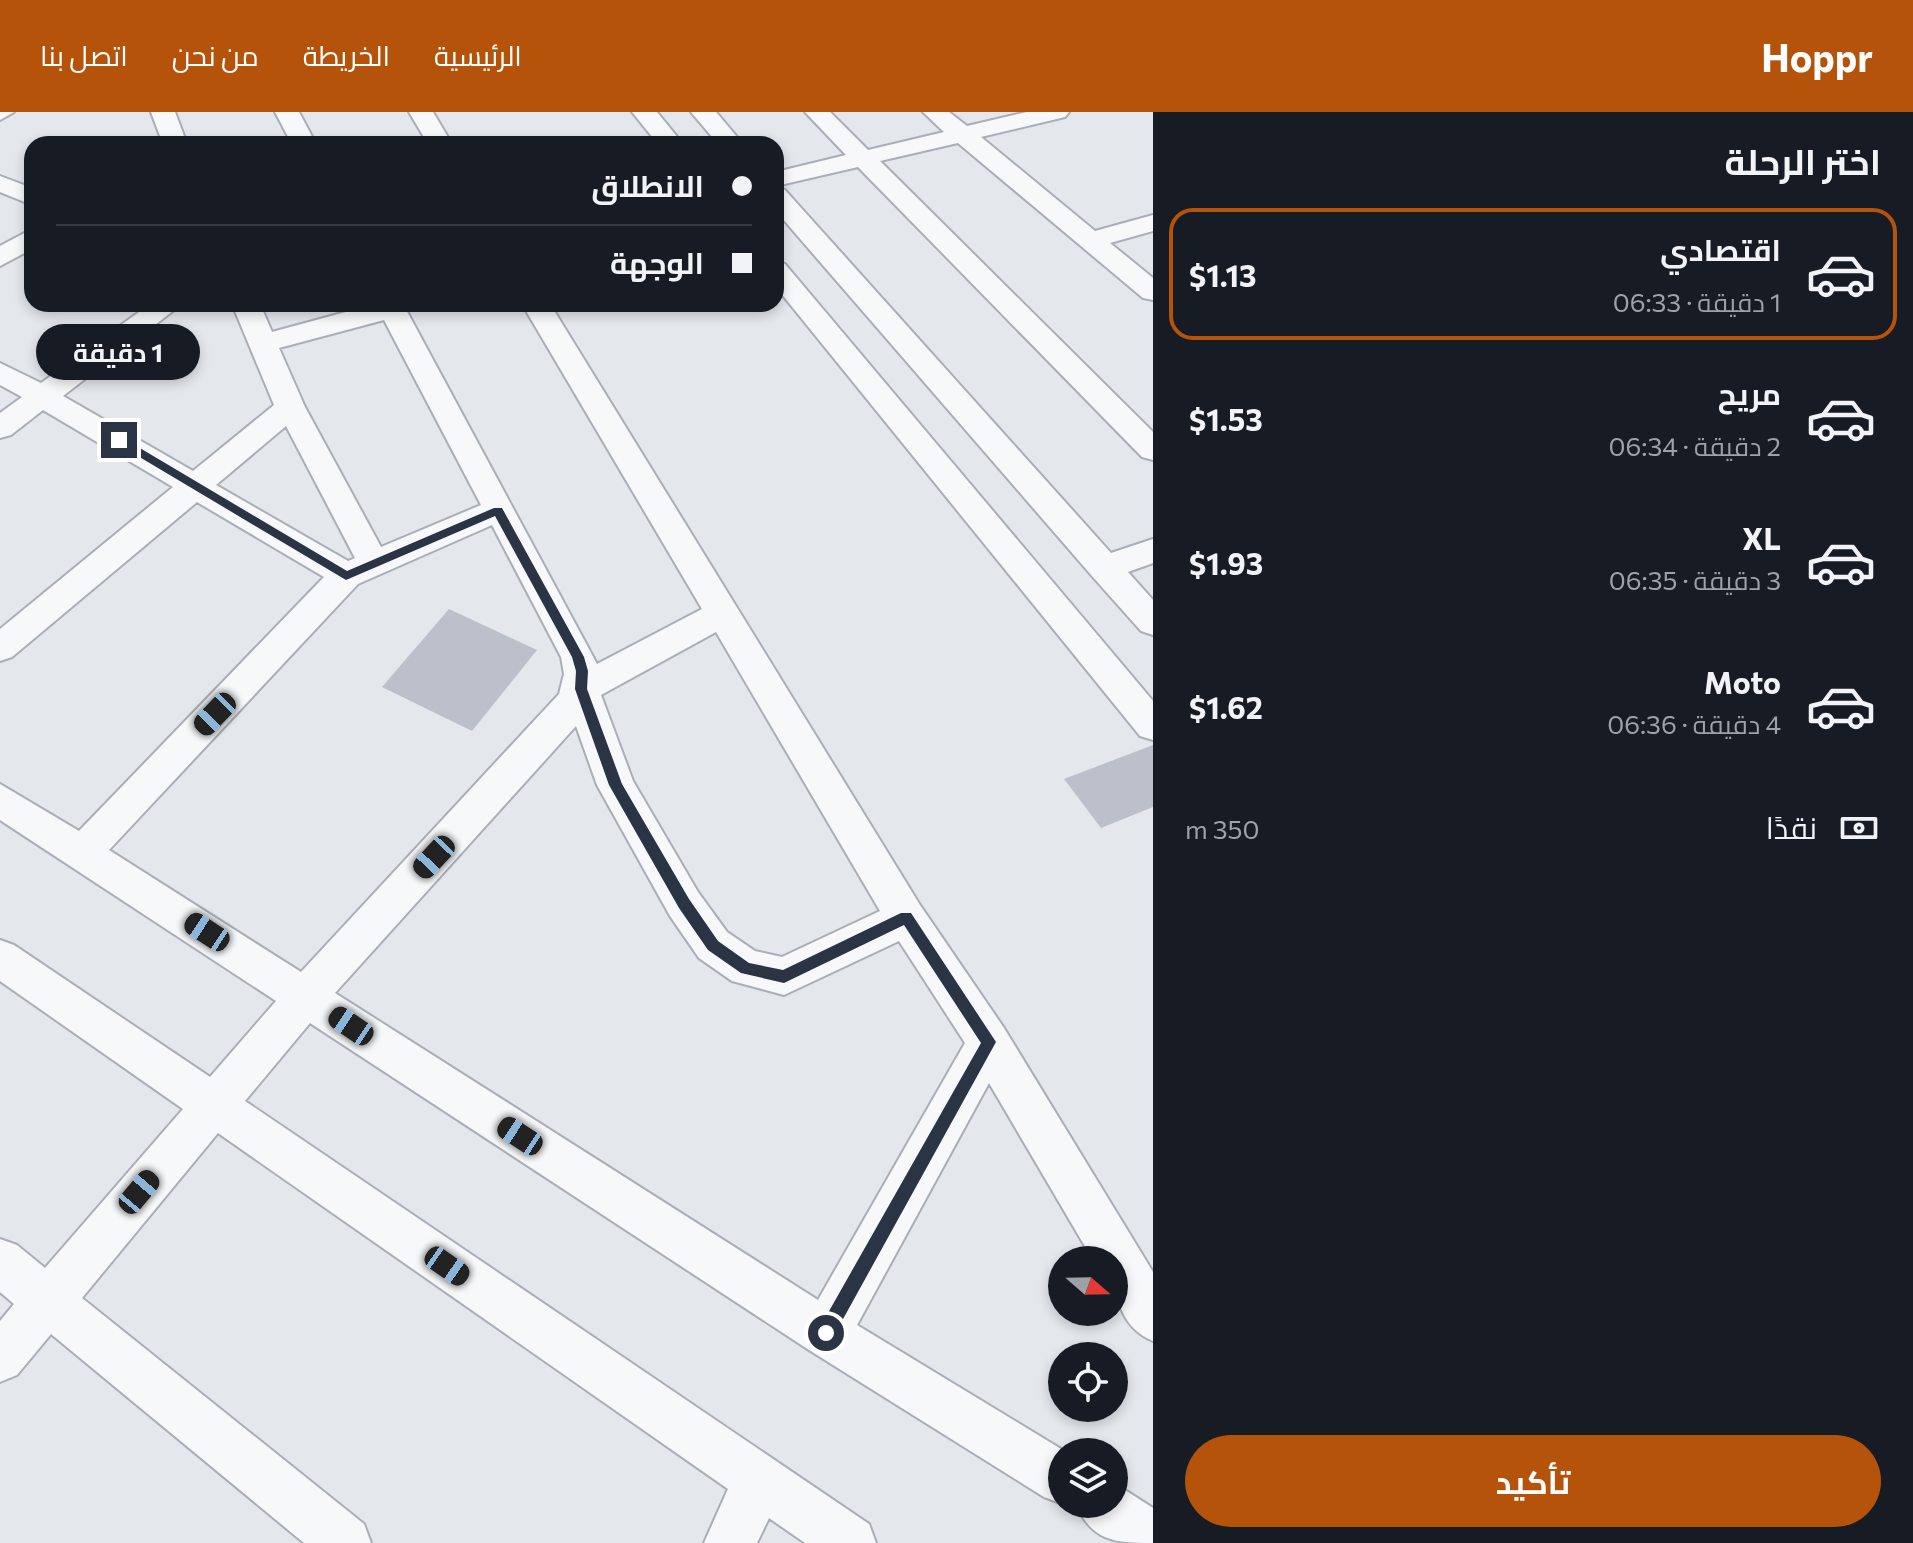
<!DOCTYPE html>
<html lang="ar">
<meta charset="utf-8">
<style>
body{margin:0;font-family:Commissioner,Cairo,sans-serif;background:#20242c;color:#f1f3f6;direction:rtl;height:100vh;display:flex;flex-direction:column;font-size:30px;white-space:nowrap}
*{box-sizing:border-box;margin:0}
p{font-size:26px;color:#9ea1a6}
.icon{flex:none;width:44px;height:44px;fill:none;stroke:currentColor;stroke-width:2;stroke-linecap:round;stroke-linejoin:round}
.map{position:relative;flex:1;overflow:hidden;direction:ltr}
.details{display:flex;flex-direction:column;background:#171b24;width:760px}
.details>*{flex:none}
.top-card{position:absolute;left:24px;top:24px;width:760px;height:176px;border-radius:24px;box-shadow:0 4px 12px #0003;direction:rtl;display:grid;align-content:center;height:176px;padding:0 32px;background:#171b24}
.needle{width:52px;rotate:110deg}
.fabs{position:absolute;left:1048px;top:1134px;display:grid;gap:16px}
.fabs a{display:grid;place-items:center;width:80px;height:80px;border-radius:50%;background:#171b24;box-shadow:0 4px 12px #0003;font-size:40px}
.end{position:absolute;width:36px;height:36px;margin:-18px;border:10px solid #2b3445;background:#fff;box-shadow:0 0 0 4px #fff}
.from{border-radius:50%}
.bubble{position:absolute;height:56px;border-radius:28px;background:#171b24;box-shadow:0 4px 12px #0003;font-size:26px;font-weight:700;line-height:56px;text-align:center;direction:rtl}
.car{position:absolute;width:24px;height:48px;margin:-24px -12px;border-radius:10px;box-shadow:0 0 6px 2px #0007;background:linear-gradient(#222 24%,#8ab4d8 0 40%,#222 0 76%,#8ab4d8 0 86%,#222 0)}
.top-card b{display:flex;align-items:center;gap:28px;height:76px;font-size:30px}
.top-card b+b{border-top:2px solid #363941}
.top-card i{width:20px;height:20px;background:#f1f3f6}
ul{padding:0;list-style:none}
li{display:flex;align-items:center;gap:24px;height:132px;margin:0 16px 12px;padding:0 16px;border:4px solid transparent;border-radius:24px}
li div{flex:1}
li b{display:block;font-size:30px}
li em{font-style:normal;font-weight:700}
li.on{border-color:#b45309}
li>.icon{width:72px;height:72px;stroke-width:1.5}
h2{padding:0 32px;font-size:36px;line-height:96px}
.pay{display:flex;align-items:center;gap:20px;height:88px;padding:0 32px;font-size:30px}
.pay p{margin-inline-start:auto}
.primary-button{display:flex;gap:16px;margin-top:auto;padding:16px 32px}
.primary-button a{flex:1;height:92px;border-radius:48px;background:#b45309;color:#fff;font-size:32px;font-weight:700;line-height:92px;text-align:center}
header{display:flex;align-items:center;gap:48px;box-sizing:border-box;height:112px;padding:0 40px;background:#b45309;color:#fff}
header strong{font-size:38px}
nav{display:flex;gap:44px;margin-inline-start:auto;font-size:28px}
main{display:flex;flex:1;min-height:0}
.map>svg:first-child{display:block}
.building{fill:#bbc0ca}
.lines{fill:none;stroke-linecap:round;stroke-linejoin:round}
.street-casing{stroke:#a9aeb7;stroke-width:4}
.street{fill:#f7f8fa;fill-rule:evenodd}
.route{fill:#2b3445}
</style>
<header>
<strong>Hoppr</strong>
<nav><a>الرئيسية</a><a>الخريطة</a><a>من نحن</a><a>اتصل بنا</a></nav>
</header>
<main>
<section class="details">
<h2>اختر الرحلة</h2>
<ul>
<li class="on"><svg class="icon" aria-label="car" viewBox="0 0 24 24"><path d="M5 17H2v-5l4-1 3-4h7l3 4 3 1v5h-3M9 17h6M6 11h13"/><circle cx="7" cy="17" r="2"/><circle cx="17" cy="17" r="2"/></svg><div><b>اقتصادي</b><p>1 دقيقة · 06:33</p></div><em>$1.13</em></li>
<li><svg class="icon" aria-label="car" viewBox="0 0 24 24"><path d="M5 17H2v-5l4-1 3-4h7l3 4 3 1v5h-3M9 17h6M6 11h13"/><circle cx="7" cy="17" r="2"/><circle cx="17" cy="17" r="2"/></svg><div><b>مريح</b><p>2 دقيقة · 06:34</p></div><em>$1.53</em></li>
<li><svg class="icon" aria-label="car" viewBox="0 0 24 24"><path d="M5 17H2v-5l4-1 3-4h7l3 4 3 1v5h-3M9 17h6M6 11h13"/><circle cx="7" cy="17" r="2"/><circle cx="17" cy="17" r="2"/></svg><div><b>XL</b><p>3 دقيقة · 06:35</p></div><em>$1.93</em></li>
<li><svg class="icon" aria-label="car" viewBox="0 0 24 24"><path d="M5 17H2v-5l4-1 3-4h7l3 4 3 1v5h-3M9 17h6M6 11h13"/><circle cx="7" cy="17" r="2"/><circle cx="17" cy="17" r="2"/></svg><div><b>Moto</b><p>4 دقيقة · 06:36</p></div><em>$1.62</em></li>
</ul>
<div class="pay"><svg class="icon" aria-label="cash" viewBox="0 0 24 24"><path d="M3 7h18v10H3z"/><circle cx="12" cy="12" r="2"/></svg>نقدًا<p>350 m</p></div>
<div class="primary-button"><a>تأكيد</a></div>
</section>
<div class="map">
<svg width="1153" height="1431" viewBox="0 0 1153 1431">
<rect width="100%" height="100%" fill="#e4e7ec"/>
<!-- building -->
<g class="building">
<path d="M449,497l88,41 -65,81 -90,-44z"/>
<path d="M1153,633v62l-52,21 -37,-49z"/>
</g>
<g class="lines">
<!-- street casing -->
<g class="street-casing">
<g id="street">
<path d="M0,0h14l-14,8z"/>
<path d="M151,0h24l12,32h-24z"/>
<path d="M275,0h24l17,32h-24z"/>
<path d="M409,0h24l19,32h-24z"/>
<path d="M632,0h25l26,32h-25z"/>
<path d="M691,0h25l27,32h-25z"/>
<path d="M805,0h25l38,38 76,-18 -21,-20h26l18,14 60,-14h42l-4,5 -84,20 114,94 58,-16v16l-43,12 43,35v22l-10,-2 -185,-155 -78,18 273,271v28l-11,-3 -284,-290 -82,19v-14l70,-17z"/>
<path d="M0,64l32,12v17l-32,-13z"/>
<path d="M776,75l9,3 326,363 42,-14v24l-25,9 25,28v35l-12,-4 -49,-55 -316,-365z"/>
<path d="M32,117v20l-32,17v-20z"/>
<path d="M776,150l9,2 368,437v39l-13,-4 -364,-449z"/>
<path d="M150,192h32l-119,92 130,75 81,-66 -42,-101h28l12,28 103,-28h28l194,360 105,-55 -180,-305h28l370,601 84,123 149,244v69c-34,-14 -39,-48 -39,-81h-21l-104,-177 -132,242 209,127h-4l1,52 -19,-7 -235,-147 -499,-327 -65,78 624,423 7,19h-71l-36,-25 -12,25h-53l24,-54 -510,-356 -136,165 282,226 7,19h-67l-253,-209 -34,41 -17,7v-61l14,-17 -14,-12v-53l17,6 28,23 138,-159 -183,-128v-41l14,5 196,132 66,-76 -276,-181v-36l79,47 245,-254 -127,-75 -185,155 -12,4v-32l173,-142 -130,-77 -32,25 -11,3v-25l22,-16 -22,-12v-22l41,20zM384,208l97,185 -100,42 -76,-140 -26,-59zM286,314l69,132 -7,3 -132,-76zM492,413l69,132 3,17 -5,20 -258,278 -192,-122 249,-266zM716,520l164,279 -98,46 -27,-6 -28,-19 -29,-40 -65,-111 -32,-86zM576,614l21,59 73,131 29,42 33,23 52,14 115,-54 66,102 -147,257 -483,-307z"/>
<path d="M1114,1371l39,25v35c-37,0 -61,-1 -77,-39h38z"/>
</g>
</g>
<!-- street -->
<use href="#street" class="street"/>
</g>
<!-- route -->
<path class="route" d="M116,326h7l224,133 147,-63h8l82,149 4,14 -1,18 35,95 67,115 29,42 31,22 34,7 118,-57h10l85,129 -164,297h-12v-12l161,-284 -77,-118 -120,58 -43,-10 -33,-23 -29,-42 -70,-123 -34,-96 1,-18 -4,-14 -77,-141 -149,64 -230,-137z"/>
</svg>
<div class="fabs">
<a><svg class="needle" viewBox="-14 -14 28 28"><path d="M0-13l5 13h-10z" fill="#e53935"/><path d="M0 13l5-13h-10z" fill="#9ea1a6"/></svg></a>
<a><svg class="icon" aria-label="locate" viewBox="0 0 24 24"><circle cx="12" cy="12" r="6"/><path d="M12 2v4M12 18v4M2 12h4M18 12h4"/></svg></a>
<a><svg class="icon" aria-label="layers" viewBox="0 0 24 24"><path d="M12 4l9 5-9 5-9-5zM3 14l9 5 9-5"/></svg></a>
</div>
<i class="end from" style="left:826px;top:1221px"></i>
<i class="end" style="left:119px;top:328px"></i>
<div class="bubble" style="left:36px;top:212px;width:164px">1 دقيقة</div>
<i class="car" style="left:215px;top:602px;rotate:224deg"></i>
<i class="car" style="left:434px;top:745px;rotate:223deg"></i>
<i class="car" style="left:207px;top:820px;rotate:303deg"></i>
<i class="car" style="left:351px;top:914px;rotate:304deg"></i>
<i class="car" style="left:520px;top:1024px;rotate:303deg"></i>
<i class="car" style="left:139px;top:1080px;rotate:40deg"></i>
<i class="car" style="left:447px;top:1154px;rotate:125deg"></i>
<div class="top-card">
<b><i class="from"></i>الانطلاق</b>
<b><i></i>الوجهة</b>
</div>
</div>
</main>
